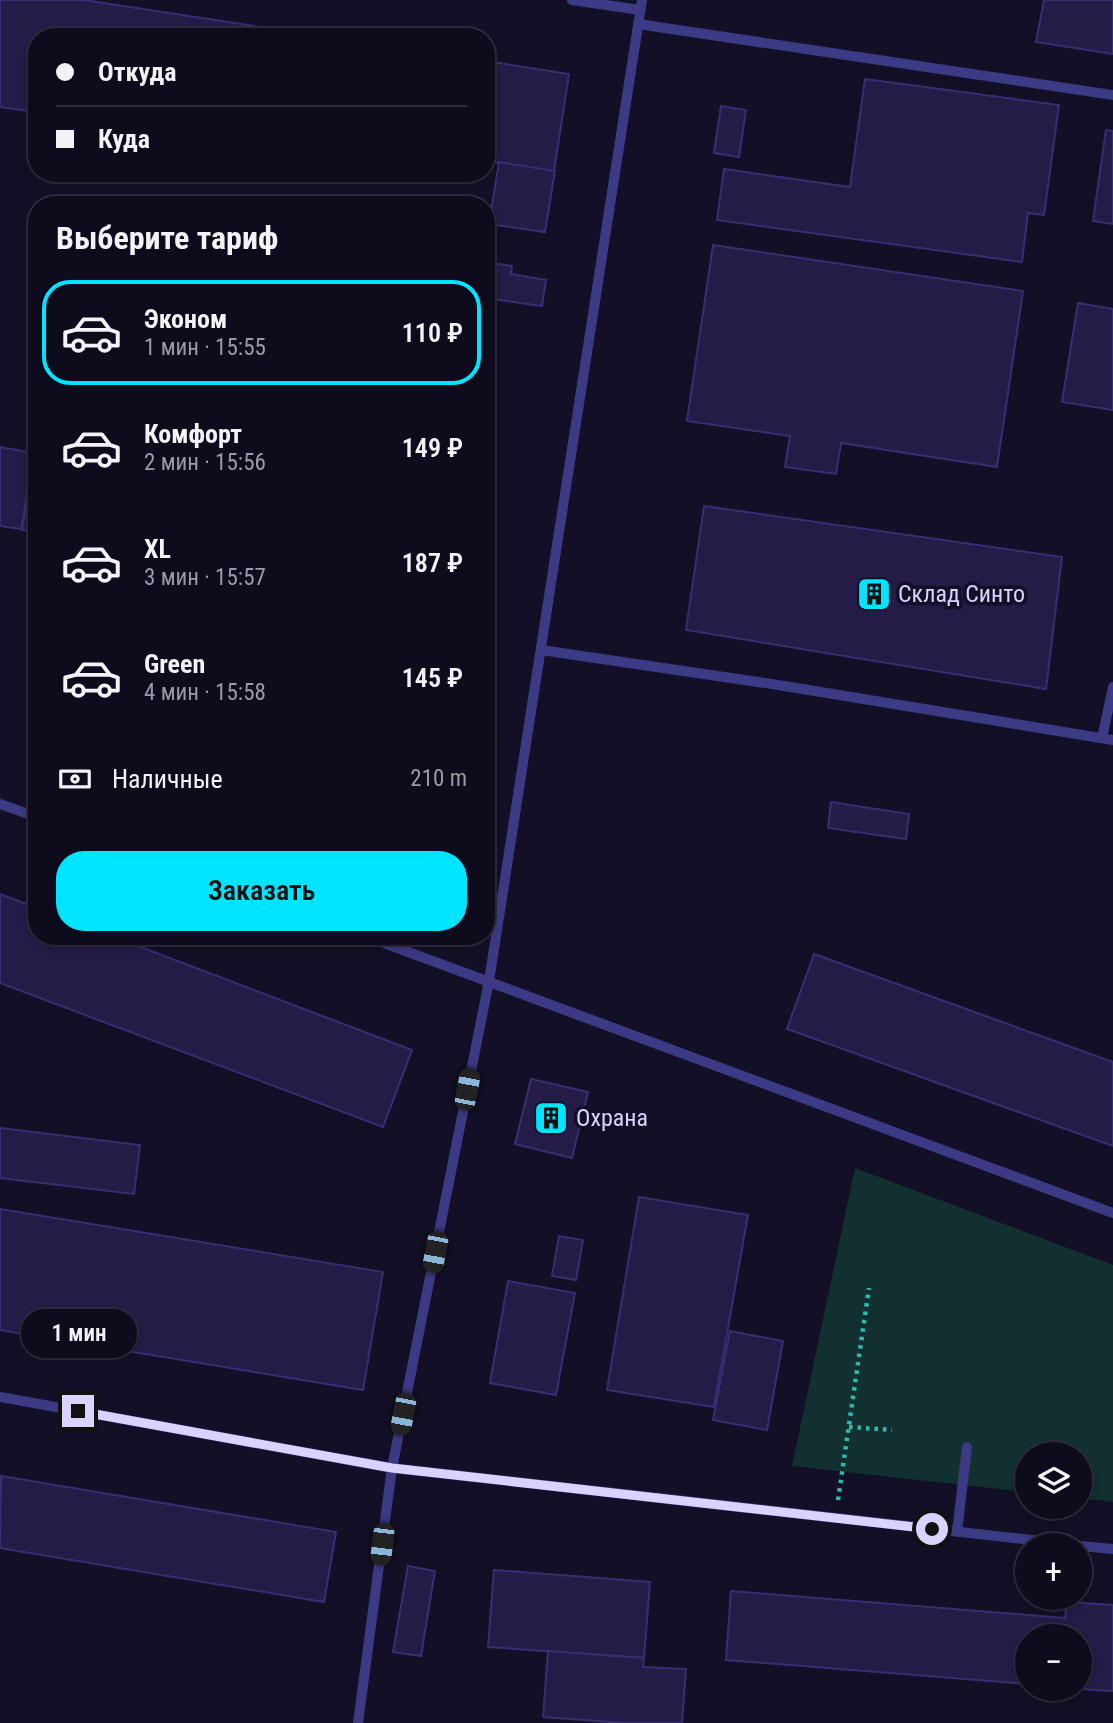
<!DOCTYPE html>
<html lang="ru">
<meta charset="utf-8">
<style>
body{margin:0;font-family:"Roboto Condensed",sans-serif;background:#1c1929;color:#f1f3f6;height:100vh;display:flex;flex-direction:column;font-size:26px;white-space:nowrap}
*{box-sizing:border-box;margin:0}
p{font-size:23px;color:#9b9ba3}
.icon{flex:none;width:38px;height:38px;fill:none;stroke:currentColor;stroke-width:2;stroke-linecap:round;stroke-linejoin:round}
.map{position:relative;flex:1;overflow:hidden}
.details{position:absolute;left:28px;top:196px;width:467px;height:749px;display:flex;flex-direction:column;background:#0e0b1c;border-radius:28px;box-shadow:0 4px 10px #0003,0 0 0 2px #2e2b3b}
.details>*{flex:none}
.hud{position:absolute;left:28px;top:28px;width:467px;height:154px;border-radius:28px;box-shadow:0 4px 10px #0003,0 0 0 2px #2e2b3b;display:grid;align-content:center;height:154px;padding:0 28px;background:#0e0b1c}
.buttons{position:absolute;left:1015px;top:1442px;display:grid;gap:14px}
.buttons a{display:grid;place-items:center;width:77px;height:77px;border-radius:50%;background:#0e0b1c;box-shadow:0 4px 10px #0003,0 0 0 2px #2e2b3b;font-size:35px}
.end{position:absolute;width:32px;height:32px;margin:-16px;border:9px solid #d9d4ff;background:#111;box-shadow:0 0 0 4px #111}
.from{border-radius:50%}
.bubble{position:absolute;height:49px;border-radius:24px;background:#0e0b1c;box-shadow:0 4px 10px #0003,0 0 0 2px #2e2b3b;font-size:23px;font-weight:600;line-height:49px;text-align:center}
.car{position:absolute;width:21px;height:42px;margin:-21px -10px;border-radius:9px;box-shadow:0 0 5px 2px #0007;background:linear-gradient(#222 24%,#8ab4d8 0 40%,#222 0 76%,#8ab4d8 0 86%,#222 0)}
.hud b{display:flex;align-items:center;gap:24px;height:66px;font-size:26px}
.hud b+b{border-top:2px solid #2e2b3b}
.hud i{width:18px;height:18px;background:#f1f3f6}
ul{padding:0;list-style:none}
li{display:flex;align-items:center;gap:21px;height:105px;margin:0 14px 10px;padding:0 14px;border:4px solid transparent;border-radius:28px}
li div{flex:1}
li b{display:block;font-size:26px}
li em{font-style:normal;font-weight:600}
li.active{border-color:#00e5ff}
li>.icon{width:63px;height:63px;stroke-width:1.5}
h2{padding:0 28px;font-size:32px;line-height:84px}
.pay{display:flex;align-items:center;gap:18px;height:77px;padding:0 28px;font-size:26px}
.pay p{margin-inline-start:auto}
.cta{display:flex;gap:14px;margin-top:auto;padding:14px 28px}
.cta a{flex:1;height:80px;border-radius:28px;background:#00e5ff;color:#111;font-size:28px;font-weight:600;line-height:80px;text-align:center}
.map>svg:first-child{display:block}
.green{fill:#12302f}
.building{fill:#241b47;stroke:#3b2d73;stroke-width:2}
.lines{fill:none;stroke-linecap:round;stroke-linejoin:round}
.path{stroke:#2fb8b0;stroke-width:4.5;stroke-dasharray:3.5 5;stroke-linecap:butt}
.service{stroke:#3d3a85;stroke-width:10}
.route{stroke:#d9d4ff;stroke-width:9}
.labels{text-anchor:middle;dominant-baseline:central;stroke-width:7;stroke-linejoin:round;paint-order:stroke}
.poi-label{font-size:24px;fill:#d9d4ff;stroke:#130f26;text-anchor:start}
</style>
<div class="map">
<svg width="1113" height="1723" viewBox="0 0 1113 1723">
<rect width="100%" height="100%" fill="#130f26"/>
<!-- green -->
<path class="green" d="M855,1168l258,97v237l-33,-4v-44h-53v38l-235,-26z"/>
<!-- building -->
<g class="building">
<path d="M0,0h84l242,37h-289v75l-37,-5z"/>
<path d="M1044,0h69v54l-77,-12z"/>
<path d="M486,61l83,13 -15,97 -68,-10z"/>
<path d="M865,79l194,26 -15,110 -16,-2 -6,49 -305,-42 7,-51 126,18z"/>
<path d="M721,106l25,4 -7,47 -25,-4z"/>
<path d="M1106,130l7,1v93l-20,-3z"/>
<path d="M499,162l56,9 -10,61 -56,-8z"/>
<path d="M713,245l310,46 -26,176 -156,-24 -5,31 -51,-7 5,-31 -103,-15z"/>
<path d="M486,262l26,4 -1,8 35,6 -4,26 -56,-8z"/>
<path d="M1078,303l35,6v101l-51,-8z"/>
<path d="M0,447l34,6 -13,76 -21,-3z"/>
<path d="M34,453h3v79l-15,-2z"/>
<path d="M704,506l358,51 -16,132 -360,-59z"/>
<path d="M831,802l78,12 -3,25 -78,-11z"/>
<path d="M0,894l37,14v28h75l300,114 -29,77 -383,-144z"/>
<path d="M814,954l299,108v84l-326,-117z"/>
<path d="M531,1079l57,13 -16,66 -57,-14z"/>
<path d="M0,1128l140,17 -6,49 -134,-16z"/>
<path d="M639,1197l109,18 -34,192 -107,-17z"/>
<path d="M0,1209l383,63 -20,118 -363,-60z"/>
<path d="M559,1236l24,4 -7,40 -24,-4z"/>
<path d="M508,1281l67,12 -19,102 -66,-12z"/>
<path d="M730,1331l53,10 -16,89 -54,-10z"/>
<path d="M1,1476l335,56 -12,70 -324,-54z"/>
<path d="M408,1566l27,5 -14,85 -28,-4z"/>
<path d="M494,1570l156,12 -6,76 -156,-11z"/>
<path d="M731,1591l334,27 2,-16 46,3v86l-33,-2v-53h-53v48l-301,-24z"/>
<path d="M548,1651l96,7 -1,9 43,2 -4,54h-57l-82,-6z"/>
</g>
<g class="lines">
<!-- path -->
<g class="path">
<path d="M849,1427l43,3"/>
<path d="M838,1500l31,-212"/>
</g>
<!-- service -->
<g class="service">
<path d="M572,0l68,10"/>
<path d="M638,24l475,71"/>
<path d="M541,650l231,34 341,56"/>
<path d="M1102,738l11,-51"/>
<path d="M0,804l37,13"/>
<path d="M365,936l748,277"/>
<path d="M0,1397l392,71 684,77"/>
<path d="M957,1532l10,-85"/>
<path d="M1080,1546l33,3"/>
<path d="M358,1723l34,-255 97,-487 153,-981"/>
</g>
</g>
<g class="lines">
<!-- route -->
<path class="route" d="M78,1411l314,57 540,61"/>
</g>
<!-- icons -->
<defs>
<g id="building-square" transform="scale(1.75)"><rect x="-9" y="-9" width="18" height="18" rx="4" fill="#00e5ff" stroke="#130f26"/><path d="M-4-6H4V6H1V3H-1V6H-4ZM-2.5-4.3h1.7v1.8h-1.7ZM.8-4.3h1.7v1.8H.8ZM-2.5-1h1.7V.8h-1.7ZM.8-1h1.7V.8H.8Z" fill="#111"/></g>
</defs>
<g fill-rule="evenodd">
<use href="#building-square" x="874" y="594"/>
<use href="#building-square" x="551" y="1118"/>
</g>
<g class="labels">
<!-- poi labels -->
<g class="poi-label">
<text x="898" y="594">Склад Синто</text>
<text x="576" y="1118">Охрана</text>
</g>
</g>
</svg>
<div class="buttons">
<a><svg class="icon" aria-label="layers" viewBox="0 0 24 24"><path d="M12 4l9 5-9 5-9-5zM3 14l9 5 9-5"/></svg></a>
<a>+</a>
<a>−</a>
</div>
<i class="end from" style="left:932px;top:1529px"></i>
<i class="end" style="left:78px;top:1411px"></i>
<div class="bubble" style="left:21px;top:1309px;width:116px">1 мин</div>
<i class="car" style="left:467px;top:1089px;rotate:11deg"></i>
<i class="car" style="left:435px;top:1252px;rotate:191deg"></i>
<i class="car" style="left:403px;top:1414px;rotate:191deg"></i>
<i class="car" style="left:382px;top:1544px;rotate:187deg"></i>
<div class="hud">
<b><i class="from"></i>Откуда</b>
<b><i></i>Куда</b>
</div>
<section class="details">
<h2>Выберите тариф</h2>
<ul>
<li class="active"><svg class="icon" aria-label="car" viewBox="0 0 24 24"><path d="M5 17H2v-5l4-1 3-4h7l3 4 3 1v5h-3M9 17h6M6 11h13"/><circle cx="7" cy="17" r="2"/><circle cx="17" cy="17" r="2"/></svg><div><b>Эконом</b><p>1 мин · 15:55</p></div><em>110 ₽</em></li>
<li><svg class="icon" aria-label="car" viewBox="0 0 24 24"><path d="M5 17H2v-5l4-1 3-4h7l3 4 3 1v5h-3M9 17h6M6 11h13"/><circle cx="7" cy="17" r="2"/><circle cx="17" cy="17" r="2"/></svg><div><b>Комфорт</b><p>2 мин · 15:56</p></div><em>149 ₽</em></li>
<li><svg class="icon" aria-label="car" viewBox="0 0 24 24"><path d="M5 17H2v-5l4-1 3-4h7l3 4 3 1v5h-3M9 17h6M6 11h13"/><circle cx="7" cy="17" r="2"/><circle cx="17" cy="17" r="2"/></svg><div><b>XL</b><p>3 мин · 15:57</p></div><em>187 ₽</em></li>
<li><svg class="icon" aria-label="car" viewBox="0 0 24 24"><path d="M5 17H2v-5l4-1 3-4h7l3 4 3 1v5h-3M9 17h6M6 11h13"/><circle cx="7" cy="17" r="2"/><circle cx="17" cy="17" r="2"/></svg><div><b>Green</b><p>4 мин · 15:58</p></div><em>145 ₽</em></li>
</ul>
<div class="pay"><svg class="icon" aria-label="cash" viewBox="0 0 24 24"><path d="M3 7h18v10H3z"/><circle cx="12" cy="12" r="2"/></svg>Наличные<p>210 m</p></div>
<div class="cta"><a>Заказать</a></div>
</section>
</div>
